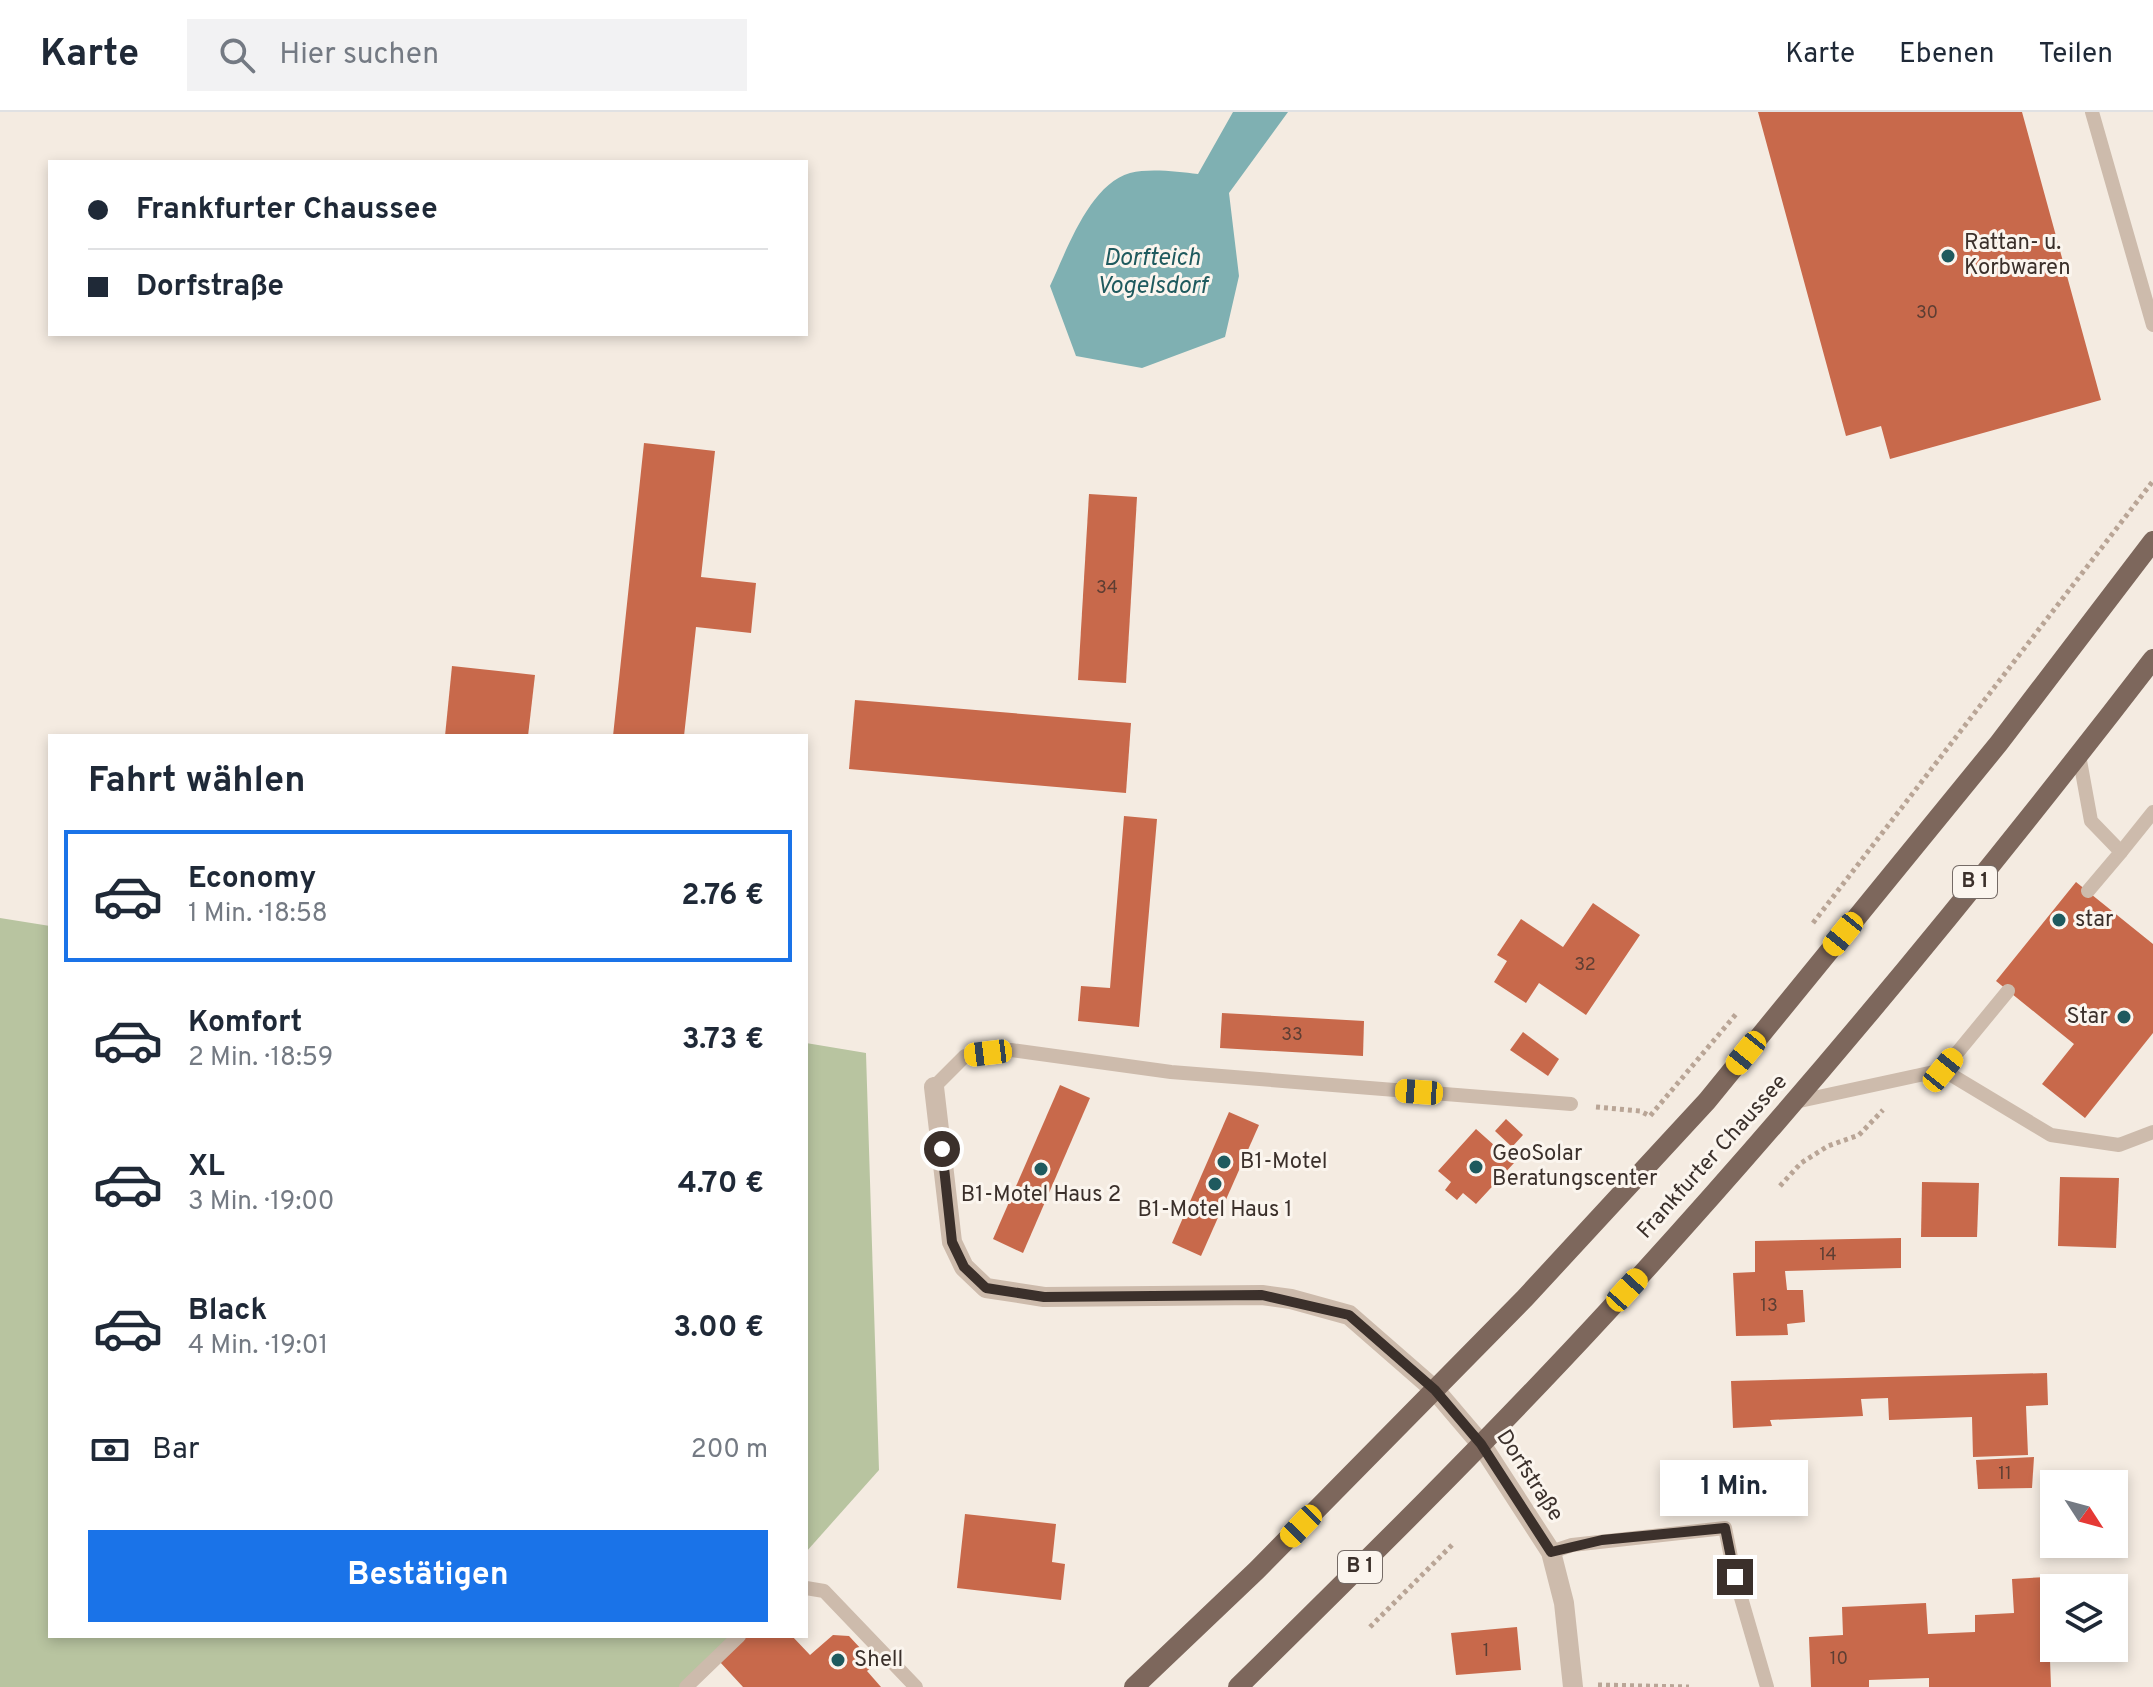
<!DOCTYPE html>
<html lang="de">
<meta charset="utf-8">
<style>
body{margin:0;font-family:Overpass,sans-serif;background:#f2f2f3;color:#1f2937;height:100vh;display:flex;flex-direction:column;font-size:30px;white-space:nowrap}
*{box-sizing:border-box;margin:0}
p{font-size:26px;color:#747a83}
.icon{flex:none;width:44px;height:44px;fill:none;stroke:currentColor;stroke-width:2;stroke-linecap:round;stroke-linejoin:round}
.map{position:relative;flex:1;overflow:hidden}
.sheet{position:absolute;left:48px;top:622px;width:760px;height:904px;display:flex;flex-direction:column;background:#fff;border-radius:0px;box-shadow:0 4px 12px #0003}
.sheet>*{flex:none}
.banner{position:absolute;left:48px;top:48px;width:760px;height:176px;border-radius:0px;box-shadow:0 4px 12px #0003;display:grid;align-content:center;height:176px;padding:0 40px;background:#fff}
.needle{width:52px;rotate:126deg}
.tools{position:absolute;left:2040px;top:1358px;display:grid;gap:16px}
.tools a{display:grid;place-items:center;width:88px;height:88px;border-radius:0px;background:#fff;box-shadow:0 4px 12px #0003;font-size:40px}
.end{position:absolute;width:36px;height:36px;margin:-18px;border:10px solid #3b302b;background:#fff;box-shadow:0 0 0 4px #fff}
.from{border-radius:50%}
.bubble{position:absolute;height:56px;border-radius:0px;background:#fff;box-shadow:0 4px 12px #0003;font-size:26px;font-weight:700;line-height:56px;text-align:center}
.car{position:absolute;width:24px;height:48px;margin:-24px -12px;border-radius:10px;box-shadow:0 0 6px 2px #0007;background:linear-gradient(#f5c518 24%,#345 0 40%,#f5c518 0 76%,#345 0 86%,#f5c518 0)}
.banner b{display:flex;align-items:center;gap:28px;height:76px;font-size:30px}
.banner b+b{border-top:2px solid #e0e1e3}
.banner i{width:20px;height:20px;background:#1f2937}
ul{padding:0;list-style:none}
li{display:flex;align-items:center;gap:24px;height:132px;margin:0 16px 12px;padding:0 24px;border:4px solid transparent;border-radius:0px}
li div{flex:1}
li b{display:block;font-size:30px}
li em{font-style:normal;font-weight:700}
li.current{border-color:#1a73e8}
li>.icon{width:72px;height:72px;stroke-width:1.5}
h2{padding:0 40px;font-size:36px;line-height:96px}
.pay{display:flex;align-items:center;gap:20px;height:88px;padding:0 40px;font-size:30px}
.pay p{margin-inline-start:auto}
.button{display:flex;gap:16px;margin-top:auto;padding:16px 40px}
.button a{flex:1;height:92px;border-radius:0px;background:#1a73e8;color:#fff;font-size:32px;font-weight:700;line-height:92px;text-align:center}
header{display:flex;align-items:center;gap:48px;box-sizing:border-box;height:112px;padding:0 40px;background:#fff;border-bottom:2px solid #e0e1e3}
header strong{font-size:38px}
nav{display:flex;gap:44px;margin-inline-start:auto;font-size:28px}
.search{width:560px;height:72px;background:#f2f2f3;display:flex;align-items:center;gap:20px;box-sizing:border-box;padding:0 28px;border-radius:0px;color:#747a83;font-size:30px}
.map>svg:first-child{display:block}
.green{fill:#b8c4a0}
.water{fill:#7fb0b2}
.building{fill:#c8694b}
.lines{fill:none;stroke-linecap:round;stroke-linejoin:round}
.path{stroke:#b9a596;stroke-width:5;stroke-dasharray:4 4;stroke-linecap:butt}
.service{stroke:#cdbbac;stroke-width:14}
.minor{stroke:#cdbbac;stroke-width:20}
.primary{stroke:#7d675c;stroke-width:20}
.route{stroke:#3b302b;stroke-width:10}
.poi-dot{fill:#1f5a5e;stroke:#fbf5ee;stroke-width:3}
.labels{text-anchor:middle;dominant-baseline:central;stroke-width:6;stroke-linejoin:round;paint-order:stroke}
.number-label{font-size:18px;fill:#5e3e33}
.shield{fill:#fbf5ee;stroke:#756b66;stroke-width:2}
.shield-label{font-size:20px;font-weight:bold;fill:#3b302b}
.poi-label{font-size:22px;fill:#3b302b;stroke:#fbf5ee;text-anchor:start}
.street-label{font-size:22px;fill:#3b302b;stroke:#fbf5ee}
.water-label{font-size:24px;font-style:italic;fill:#1f5a5e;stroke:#fbf5ee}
</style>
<header>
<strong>Karte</strong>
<div class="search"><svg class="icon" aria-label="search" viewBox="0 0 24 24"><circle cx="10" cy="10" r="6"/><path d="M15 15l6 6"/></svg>Hier suchen</div>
<nav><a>Karte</a><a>Ebenen</a><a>Teilen</a></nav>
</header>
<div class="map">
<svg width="2153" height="1575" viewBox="0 0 2153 1575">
<rect width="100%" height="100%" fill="#f4ebe1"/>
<!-- green -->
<g class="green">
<path d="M0,806l50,8v710h681l-45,51h-686z"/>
<path d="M806,931l60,10 13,417 -73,82z"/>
</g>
<!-- water -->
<path class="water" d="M1233,0h55l-59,81 10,83 -14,61 -83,31 -66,-12 -26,-70c17,-36 39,-101 80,-113 21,-5 48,-1 68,1z"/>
<!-- building -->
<g class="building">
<path d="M1758,0h264l79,288 -211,59 -9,-33 -35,10z"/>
<path d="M644,331l71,8 -14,126 55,6 -5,50 -55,-6 -12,109h-71z"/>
<path d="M1089,382l48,3 -11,186 -48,-3z"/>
<path d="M452,554l83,9 -7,61h-83z"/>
<path d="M855,588l276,23 -5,70 -277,-24z"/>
<path d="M1124,704l33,3 -18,208 -61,-6 3,-35 29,2z"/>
<path d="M2076,770l77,62v89l-68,85 -43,-34 32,-40 -78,-63z"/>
<path d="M1593,791l47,32 -54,80 -47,-32 -13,20 -32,-21 13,-21 -10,-6 24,-36 42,28z"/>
<path d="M1222,901l142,8 -1,35 -143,-8z"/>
<path d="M1523,920l36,27 -11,17 -38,-26z"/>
<path d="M1060,973l30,13 -67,155 -30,-14z"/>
<path d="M1229,1000l30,13 -58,131 -29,-13z"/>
<path d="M1506,1007l17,16 -11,12 -17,-16z"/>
<path d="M1476,1017l38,34 -38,41 -13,-11 -6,7 -12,-10 6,-8 -13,-11z"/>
<path d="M2060,1065l59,1 -3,70 -58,-2z"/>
<path d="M1922,1070l57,1 -2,54h-56z"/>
<path d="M1901,1126v30l-116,3 2,19h16l2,32 -18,2 1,11 -52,1 -3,-63 22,-1v-31z"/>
<path d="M2047,1261l1,32 -22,1 2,49 -55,2 -1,-40 -83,3 -1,-22 -27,1 2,17 -93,4 2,6 -39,2 -2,-47z"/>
<path d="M2034,1345l-2,31 -54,1 -2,-29z"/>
<path d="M965,1402l91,10 -4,38 13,2 -4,36 -104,-12z"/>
<path d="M2047,1465l4,110h-122v-9l-60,2v7h-58l-2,-50 34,-2 -1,-28 84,-4 2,31 47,-2v-17l39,-2 -2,-34z"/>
<path d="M1517,1515l4,43 -65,5 -5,-42z"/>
<path d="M833,1523l16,1 26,28 -8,7 14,16h-138l-23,-25 27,-26h45l18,19z"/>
</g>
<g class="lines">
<!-- path -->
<g class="path">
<path d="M1813,811l340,-442"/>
<path d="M1596,995l44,4 10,5 87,-103"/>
<path d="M1780,1074l21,-23 27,-17 31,-11 24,-25"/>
<path d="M1370,1515l82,-82"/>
<path d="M1598,1573l91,2"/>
</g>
<!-- service -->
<g class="service">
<path d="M2092,0l61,213"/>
<path d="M2079,643l12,66 30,31 -33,39"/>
<path d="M2121,740l32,-40"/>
<path d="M1943,958l108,65 68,10 34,-13"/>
<path d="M934,975l31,-31 46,-6 160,22 400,32"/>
<path d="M1795,990l148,-32 65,-79"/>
<path d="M1551,1440l21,-7 153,-17 10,49 32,110"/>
<path d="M806,1476l18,3 92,96"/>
<path d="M686,1575l53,-51"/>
</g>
<!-- minor -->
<path class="minor" d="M934,975l18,155 12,25 22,21 58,9 218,-2 29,4 58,16 86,75 46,54 70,108 13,51 9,84"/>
<!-- primary -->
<g class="primary">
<path d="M1134,1575l123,-117 268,-272 182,-197 292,-358 154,-202"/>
<path d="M1238,1575c125,-123 250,-246 369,-375 192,-208 373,-428 546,-653"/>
</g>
</g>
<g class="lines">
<!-- route -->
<path class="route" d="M942,1037l10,93 12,25 22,21 58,9 218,-2 87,20 86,75 46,54 70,108 51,-12 123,-12 10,49"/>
</g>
<!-- markers -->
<g class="poi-dot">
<circle cx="1948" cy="144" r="8"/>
<circle cx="2059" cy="808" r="8"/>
<circle cx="2124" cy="905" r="8"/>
<circle cx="1224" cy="1050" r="8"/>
<circle cx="1476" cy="1055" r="8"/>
<circle cx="1041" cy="1057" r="8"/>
<circle cx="1215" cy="1072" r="8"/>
<circle cx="838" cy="1548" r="8"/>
</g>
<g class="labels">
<!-- number labels -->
<g class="number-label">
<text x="1927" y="201">30</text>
<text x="1107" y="476">34</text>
<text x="1585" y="853">32</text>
<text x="1292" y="923">33</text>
<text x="1828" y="1143">14</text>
<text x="1769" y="1194">13</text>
<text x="2005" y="1362">11</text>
<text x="1486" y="1539">1</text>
<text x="1839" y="1547">10</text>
</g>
<!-- shield labels -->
<g class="shield">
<rect x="1953" y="754" width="44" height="32" rx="6"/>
<rect x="1338" y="1439" width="44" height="32" rx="6"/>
</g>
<g class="shield-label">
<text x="1975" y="770">B 1</text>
<text x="1360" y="1455">B 1</text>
</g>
<!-- poi labels -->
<g class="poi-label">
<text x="1964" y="131">Rattan- u.<tspan x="1964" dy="25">Korbwaren</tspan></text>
<text x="2075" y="808">star</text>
<text x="2108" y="905" text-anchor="end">Star</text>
<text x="1492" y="1042">GeoSolar<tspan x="1492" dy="25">Beratungscenter</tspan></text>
<text x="1240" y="1050">B1-Motel</text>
<text x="1041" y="1083" text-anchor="middle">B1-Motel Haus 2</text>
<text x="1215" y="1098" text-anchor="middle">B1-Motel Haus 1</text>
<text x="854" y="1548">Shell</text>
</g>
<!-- street labels -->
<g class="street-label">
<text transform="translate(1713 1045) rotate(-48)">Frankfurter Chaussee</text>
<text transform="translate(1529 1364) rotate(57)">Dorfstraße</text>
</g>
<!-- water labels -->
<g class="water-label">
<text x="1152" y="147">Dorfteich<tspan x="1152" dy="28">Vogelsdorf</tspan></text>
</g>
</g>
</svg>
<div class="tools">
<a><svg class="needle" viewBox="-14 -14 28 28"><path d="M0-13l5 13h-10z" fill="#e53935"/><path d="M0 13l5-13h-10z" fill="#747a83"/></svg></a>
<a><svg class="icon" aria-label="layers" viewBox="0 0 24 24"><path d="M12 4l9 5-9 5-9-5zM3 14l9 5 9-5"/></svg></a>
</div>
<i class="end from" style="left:942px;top:1037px"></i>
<i class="end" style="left:1735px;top:1465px"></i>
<div class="bubble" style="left:1660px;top:1348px;width:148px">1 Min.</div>
<i class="car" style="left:1843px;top:822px;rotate:219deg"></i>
<i class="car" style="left:988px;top:941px;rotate:263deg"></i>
<i class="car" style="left:1746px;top:941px;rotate:219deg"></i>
<i class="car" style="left:1943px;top:958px;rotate:39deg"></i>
<i class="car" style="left:1419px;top:980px;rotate:274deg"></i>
<i class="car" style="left:1627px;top:1178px;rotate:42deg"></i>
<i class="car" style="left:1301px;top:1414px;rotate:224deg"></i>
<div class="banner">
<b><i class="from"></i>Frankfurter Chaussee</b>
<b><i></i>Dorfstraße</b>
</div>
<section class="sheet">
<h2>Fahrt wählen</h2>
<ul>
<li class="current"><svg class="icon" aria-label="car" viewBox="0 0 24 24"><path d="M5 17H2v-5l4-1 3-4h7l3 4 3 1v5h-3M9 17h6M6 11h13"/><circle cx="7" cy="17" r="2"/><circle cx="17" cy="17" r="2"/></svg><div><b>Economy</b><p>1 Min. · 18:58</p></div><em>2.76 €</em></li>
<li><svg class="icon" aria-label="car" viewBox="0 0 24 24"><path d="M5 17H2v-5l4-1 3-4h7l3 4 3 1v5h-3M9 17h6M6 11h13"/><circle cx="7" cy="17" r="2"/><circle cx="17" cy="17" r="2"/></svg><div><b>Komfort</b><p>2 Min. · 18:59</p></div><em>3.73 €</em></li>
<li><svg class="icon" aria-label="car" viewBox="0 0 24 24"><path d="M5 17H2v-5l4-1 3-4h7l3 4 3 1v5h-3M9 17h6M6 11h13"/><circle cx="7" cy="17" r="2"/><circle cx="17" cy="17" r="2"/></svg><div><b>XL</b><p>3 Min. · 19:00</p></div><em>4.70 €</em></li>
<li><svg class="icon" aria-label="car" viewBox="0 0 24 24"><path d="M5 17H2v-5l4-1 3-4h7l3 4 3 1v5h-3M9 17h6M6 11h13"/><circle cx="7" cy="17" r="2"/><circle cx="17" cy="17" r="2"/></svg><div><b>Black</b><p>4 Min. · 19:01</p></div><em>3.00 €</em></li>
</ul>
<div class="pay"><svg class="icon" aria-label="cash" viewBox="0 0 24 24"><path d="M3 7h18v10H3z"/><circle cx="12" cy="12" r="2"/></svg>Bar<p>200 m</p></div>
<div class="button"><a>Bestätigen</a></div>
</section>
</div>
